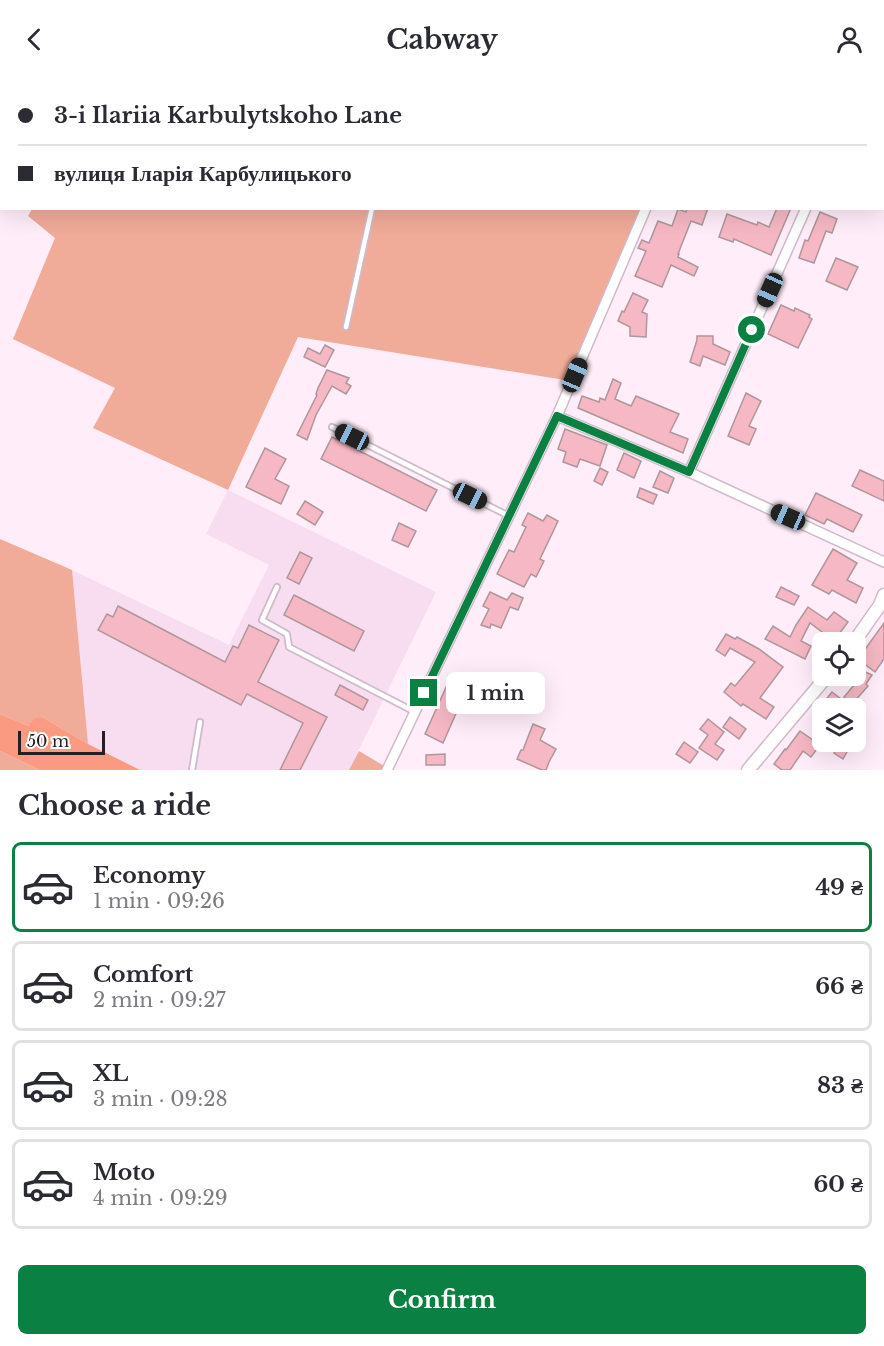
<!DOCTYPE html>
<meta charset="utf-8">
<style>
body{margin:0;font-family:"Libre Baskerville",serif;background:#f2f2f3;color:#2b2b33;height:100vh;display:flex;flex-direction:column;font-size:22px;white-space:nowrap}
*{box-sizing:border-box;margin:0}
p{font-size:20px;color:#7c7c81}
.icon{flex:none;width:33px;height:33px;fill:none;stroke:currentColor;stroke-width:2;stroke-linecap:round;stroke-linejoin:round}
.map{position:relative;height:692px;overflow:hidden}
.drawer{display:flex;flex-direction:column;background:#fff;flex:1}
.drawer>*{flex:none}
.hud{position:absolute;left:0px;top:0px;width:885px;height:132px;box-shadow:0 6px 24px #0002;display:grid;align-content:center;height:132px;padding:0 18px;background:#fff}
.buttons{position:absolute;left:812px;top:554px;display:grid;gap:12px}
.buttons a{display:grid;place-items:center;width:54px;height:54px;border-radius:9px;background:#fff;box-shadow:0 6px 24px #0002;font-size:30px}
.scale{position:absolute;left:18px;bottom:15px;width:87px;box-sizing:border-box;padding-left:6px;border:3px solid #261e23;border-top:0;font-size:16px;line-height:21px;white-space:nowrap;color:#261e23;-webkit-text-stroke:4px #fff;paint-order:stroke}
.end{position:absolute;width:27px;height:27px;margin:-14px;border:8px solid #0b8043;background:#fff;box-shadow:0 0 0 3px #fff}
.from{border-radius:50%}
.bubble{position:absolute;height:42px;border-radius:9px;background:#fff;box-shadow:0 6px 24px #0002;font-size:20px;font-weight:700;line-height:42px;text-align:center}
.car{position:absolute;width:18px;height:36px;margin:-18px -9px;border-radius:8px;box-shadow:0 0 4px 2px #0007;background:linear-gradient(#222 24%,#8ab4d8 0 40%,#222 0 76%,#8ab4d8 0 86%,#222 0)}
.hud b{display:flex;align-items:center;gap:21px;height:57px;font-size:22px}
.hud b+b{border-top:2px solid #e1e1e2}
.hud i{width:15px;height:15px;background:#2b2b33}
ul{padding:0;list-style:none}
li{display:flex;align-items:center;gap:18px;height:90px;margin:0 12px 9px;padding:0 6px;border:3px solid #e1e1e2;border-radius:9px}
li div{flex:1}
li b{display:block;font-size:22px}
li em{font-style:normal;font-weight:700}
li.selected{border-color:#0b8043}
li>.icon{width:54px;height:54px;stroke-width:1.5}
h2{padding:0 18px;font-size:27px;line-height:72px}
.cta{display:flex;gap:12px;margin-top:auto;padding:12px 18px}
.cta a{flex:1;height:69px;border-radius:9px;background:#0b8043;color:#fff;font-size:24px;font-weight:700;line-height:69px;text-align:center}
header{display:flex;justify-content:space-between;align-items:center;height:78px;padding:0 18px;background:#fff;font-size:27px;font-weight:700}
.map>svg:first-child{display:block}
.built{fill:#f8dcf0}
.green{fill:#f0ab99}
.forest{fill:#fa9a81}
.building{fill:#f6b8c4;stroke:#af969a;stroke-width:1.5}
.lines{fill:none;stroke-linecap:round;stroke-linejoin:round}
.service-casing{stroke:#cfbac9;stroke-width:8}
.minor-casing{stroke:#cfbac9;stroke-width:12}
.secondary-casing{stroke:#cfbac9;stroke-width:15}
.service{stroke:#fff;stroke-width:4.5}
.minor{stroke:#fff;stroke-width:9}
.secondary{stroke:#fff;stroke-width:12}
.route{stroke:#0b8043;stroke-width:8}
</style>
<header><svg class="icon" aria-label="back" viewBox="0 0 24 24"><path d="M15 5l-7 7 7 7"/></svg>Cabway<svg class="icon" aria-label="person" viewBox="0 0 24 24"><circle cx="12" cy="8" r="4"/><path d="M4 21q1-7 8-7t8 7"/></svg></header>
<div class="map">
<svg width="884" height="692" viewBox="0 0 884 692">
<rect width="100%" height="100%" fill="#ffedf9"/>
<!-- built -->
<path class="built" d="M228,412l208,102 -87,178h-209l-52,-26 -16,-174 157,75 40,-80 -63,-31z"/>
<!-- green -->
<g class="green">
<path d="M32,131h618l-73,173 -279,-45 -70,153 -135,-62 22,-40 -102,-49 42,-101 -27,-22z"/>
<path d="M0,461l72,31 16,174 -46,-27 -13,9 -29,-12z"/>
<path d="M0,673l40,19h-40z"/>
<path d="M359,673l32,19h-42z"/>
</g>
<!-- forest -->
<path class="forest" d="M0,636l29,12 5,-7 8,-2 46,27 52,26h-100l-40,-19z"/>
<!-- building -->
<g class="building">
<path d="M687,130h21l-6,17 -11,-4 -13,33h1l-1,3 20,10 -4,9 -23,-11 -9,22 -27,-11 11,-25 -8,-3 4,-8 7,3 9,-22 14,5 6,-17 8,3z"/>
<path d="M777,130h14l-20,47 -37,-16 -1,3 -14,-5 8,-23 30,11 1,-3 11,5z"/>
<path d="M820,134l17,7 -5,14 -6,-2 -12,32 -15,-5 6,-18 3,1z"/>
<path d="M836,180l22,9 -11,23 -21,-9z"/>
<path d="M633,215l15,7 -6,12 5,2 -1,23 -16,-1v-9l-12,-6 4,-10 2,1z"/>
<path d="M781,227l13,6 1,-3 15,7 -1,2 3,2 -14,29 -30,-14z"/>
<path d="M697,258h16v8l17,8 -5,13 -22,-9 -3,10 -10,-4 7,-22z"/>
<path d="M325,267l9,5 -9,17 -21,-10 4,-9 12,6z"/>
<path d="M327,292l22,8 -3,5 5,3 -5,8 -14,-8 -16,29 -9,25 -10,-5 20,-40 -1,-1 2,-6z"/>
<path d="M613,301l8,4 -6,16 16,7 5,-10 43,18 -9,18 18,7 -5,14 -105,-45 4,-12 17,6 1,-4 5,2z"/>
<path d="M746,315l15,8 -12,25 7,3 -7,16 -21,-9z"/>
<path d="M565,351l42,16 -7,21 -20,-7 -3,8 -14,-5 3,-10 -8,-3z"/>
<path d="M332,359l105,53 -11,21 -105,-52z"/>
<path d="M265,370l21,11 -11,20 14,7 -8,18 -35,-17z"/>
<path d="M624,375l17,8 -7,17 -17,-8z"/>
<path d="M600,390l8,4 -6,13 -8,-4z"/>
<path d="M860,392l24,11v20l-32,-15z"/>
<path d="M660,393l14,7 -6,15 -15,-6z"/>
<path d="M640,410l17,7 -4,9 -16,-7z"/>
<path d="M816,415l46,22 -9,17 -26,-13 -3,5 -19,-9z"/>
<path d="M305,423l18,11 -8,13 -18,-11z"/>
<path d="M528,435l15,8 4,-6 11,6 -18,38 4,2 -8,16 -5,-3 -7,13 -27,-13 12,-24 5,2 12,-25 -4,-2z"/>
<path d="M399,445l17,8 -8,16 -16,-7z"/>
<path d="M833,471l24,14 -10,17 16,8 -7,15 -24,-13 -3,4 -17,-9z"/>
<path d="M300,474l12,6 -13,26 -12,-6z"/>
<path d="M781,509l18,9 -5,9 -18,-8z"/>
<path d="M490,514l17,8 5,-7 11,5 -5,12 -8,-3 -9,21 -10,-4 -1,4 -9,-3 8,-16 -6,-3z"/>
<path d="M294,517l70,36 -10,20 -70,-36z"/>
<path d="M118,528l107,56 8,-16 5,2 11,-23 30,15 -21,42 69,35 -27,53h-20l23,-47 -56,-29 -6,11 -143,-75 9,-16 6,3z"/>
<path d="M808,529l19,13 7,-8 14,10 -14,19 -24,-18 -9,18 10,5 -6,13 -40,-20 8,-13 17,11 6,-12z"/>
<path d="M884,545v36l-9,13 -17,-13z"/>
<path d="M726,556l9,5 2,-2 22,12 24,18 -23,31 14,9 -8,12 -23,-15 -2,2 -17,-14 7,-9 4,3 20,-24 -25,-14 -5,8 -9,-6z"/>
<path d="M855,589l17,8 -6,9 2,2 -15,17 -9,-6 10,-12 -13,-10h14z"/>
<path d="M452,596l18,8 -27,61 -18,-9z"/>
<path d="M340,607l28,15 -5,10 -28,-15z"/>
<path d="M832,614l21,16h-34z"/>
<path d="M730,639l16,12 -7,10 -16,-12z"/>
<path d="M708,641l16,13 -9,12 9,6 -7,10 -18,-12 9,-13 -8,-6z"/>
<path d="M533,646l12,5 -5,11 16,9 -7,13 -3,8h-4l-25,-11 4,-9h2z"/>
<path d="M800,653l20,14 -9,12 -8,-6 -13,19h-8l-8,-6 11,-15 1,1z"/>
<path d="M841,663h12l-10,18 -9,-6z"/>
<path d="M684,664l14,10 -8,11 -14,-9z"/>
<path d="M445,676v11h-19v-10z"/>
</g>
<g class="lines">
<!-- service casing -->
<g class="service-casing">
<g id="service">
<path d="M329,0v2"/>
<path d="M480,2v-2"/>
<path d="M346,249l26,-119"/>
<path d="M332,349l177,89"/>
<path d="M277,509l-15,33 25,14 2,13 126,65"/>
<path d="M192,692l8,-48"/>
</g>
</g>
<!-- minor casing -->
<g class="minor-casing">
<g id="minor">
<path d="M20,2l1,-2"/>
<path d="M700,2l1,-2"/>
<path d="M0,42l2,-3"/>
<path d="M557,338l132,56 195,90"/>
<path d="M689,394l117,-264"/>
<path d="M387,692l170,-354 89,-208"/>
</g>
</g>
<!-- secondary casing -->
<g class="secondary-casing">
<g id="secondary">
<path d="M854,564l26,-37 4,-10"/>
<path d="M748,692l80,-95"/>
</g>
</g>
<!-- service -->
<use href="#service" class="service"/>
<!-- minor -->
<use href="#minor" class="minor"/>
<!-- secondary -->
<use href="#secondary" class="secondary"/>
</g>
<g class="lines">
<!-- route -->
<path class="route" d="M424,615l133,-277 132,56 63,-142"/>
</g>
</svg>
<div class="buttons">
<a><svg class="icon" aria-label="locate" viewBox="0 0 24 24"><circle cx="12" cy="12" r="6"/><path d="M12 2v4M12 18v4M2 12h4M18 12h4"/></svg></a>
<a><svg class="icon" aria-label="layers" viewBox="0 0 24 24"><path d="M12 4l9 5-9 5-9-5zM3 14l9 5 9-5"/></svg></a>
</div>
<div class="scale">50 m</div>
<i class="end from" style="left:752px;top:252px"></i>
<i class="end" style="left:424px;top:615px"></i>
<div class="bubble" style="left:446px;top:594px;width:99px">1 min</div>
<i class="car" style="left:770px;top:212px;rotate:204deg"></i>
<i class="car" style="left:575px;top:297px;rotate:23deg"></i>
<i class="car" style="left:352px;top:359px;rotate:296deg"></i>
<i class="car" style="left:470px;top:418px;rotate:116deg"></i>
<i class="car" style="left:788px;top:439px;rotate:294deg"></i>
<div class="hud">
<b><i class="from"></i>3-i Ilariia Karbulytskoho Lane</b>
<b><i></i>вулиця Іларія Карбулицького</b>
</div>
</div>
<section class="drawer">
<h2>Choose a ride</h2>
<ul>
<li class="selected"><svg class="icon" aria-label="car" viewBox="0 0 24 24"><path d="M5 17H2v-5l4-1 3-4h7l3 4 3 1v5h-3M9 17h6M6 11h13"/><circle cx="7" cy="17" r="2"/><circle cx="17" cy="17" r="2"/></svg><div><b>Economy</b><p>1 min · 09:26</p></div><em>49 ₴</em></li>
<li><svg class="icon" aria-label="car" viewBox="0 0 24 24"><path d="M5 17H2v-5l4-1 3-4h7l3 4 3 1v5h-3M9 17h6M6 11h13"/><circle cx="7" cy="17" r="2"/><circle cx="17" cy="17" r="2"/></svg><div><b>Comfort</b><p>2 min · 09:27</p></div><em>66 ₴</em></li>
<li><svg class="icon" aria-label="car" viewBox="0 0 24 24"><path d="M5 17H2v-5l4-1 3-4h7l3 4 3 1v5h-3M9 17h6M6 11h13"/><circle cx="7" cy="17" r="2"/><circle cx="17" cy="17" r="2"/></svg><div><b>XL</b><p>3 min · 09:28</p></div><em>83 ₴</em></li>
<li><svg class="icon" aria-label="car" viewBox="0 0 24 24"><path d="M5 17H2v-5l4-1 3-4h7l3 4 3 1v5h-3M9 17h6M6 11h13"/><circle cx="7" cy="17" r="2"/><circle cx="17" cy="17" r="2"/></svg><div><b>Moto</b><p>4 min · 09:29</p></div><em>60 ₴</em></li>
</ul>
<div class="cta"><a>Confirm</a></div>
</section>
